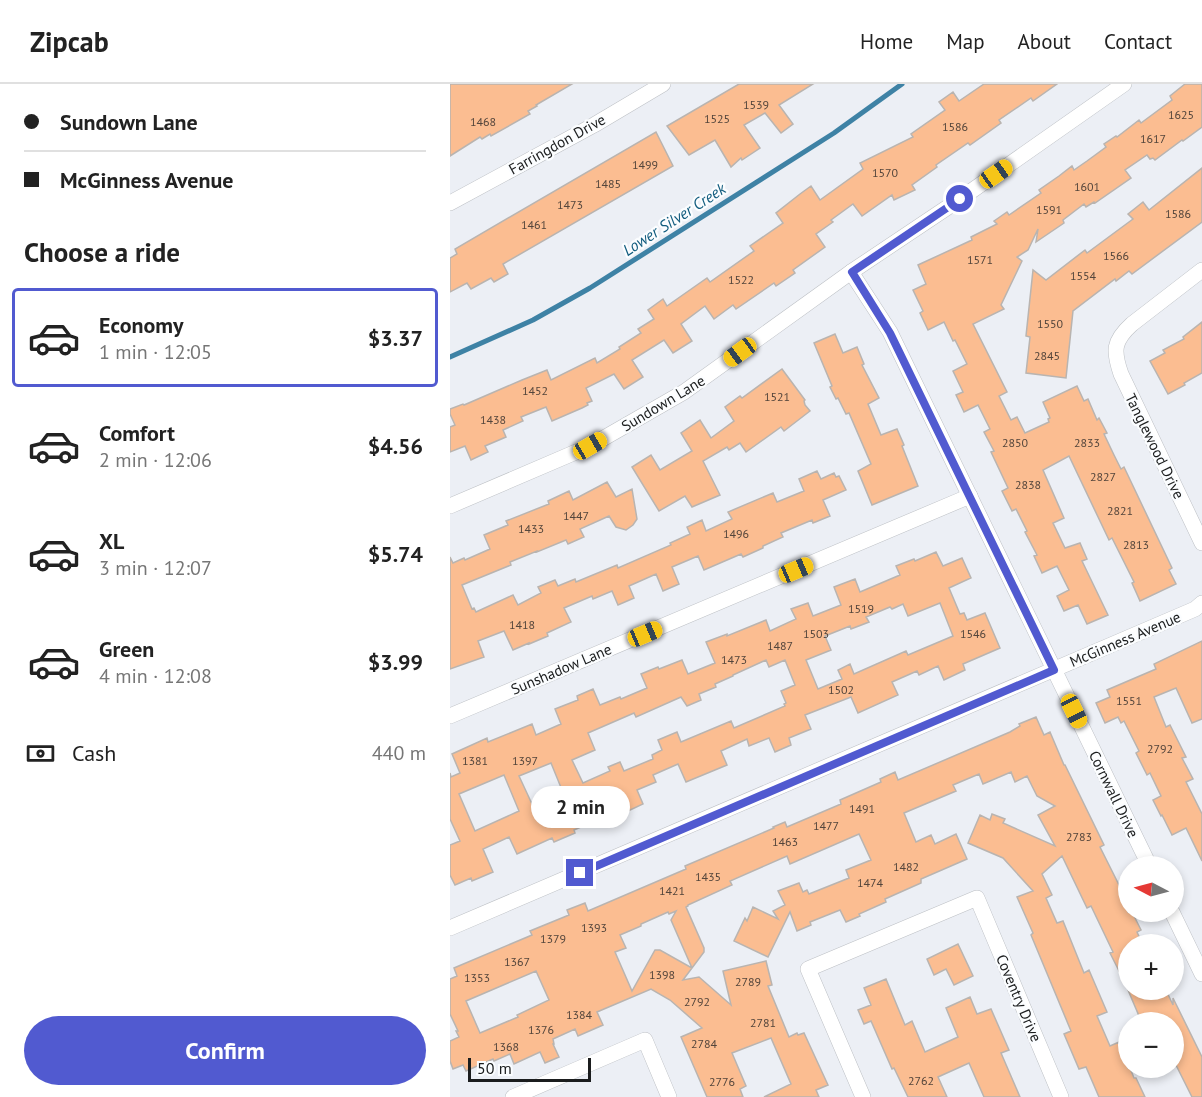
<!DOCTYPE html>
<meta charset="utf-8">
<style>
body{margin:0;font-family:"PT Sans",sans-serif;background:#f2f2f2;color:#222;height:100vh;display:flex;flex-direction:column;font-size:22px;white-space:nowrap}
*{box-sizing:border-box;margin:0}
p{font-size:20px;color:#767676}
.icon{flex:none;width:33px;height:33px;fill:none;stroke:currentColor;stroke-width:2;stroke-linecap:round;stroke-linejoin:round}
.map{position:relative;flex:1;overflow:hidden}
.panel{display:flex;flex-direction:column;background:#fff;width:450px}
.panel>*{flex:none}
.top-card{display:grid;align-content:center;height:132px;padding:0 24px;background:#fff}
.needle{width:39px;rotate:276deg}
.controls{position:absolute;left:668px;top:772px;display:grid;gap:12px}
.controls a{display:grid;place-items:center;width:66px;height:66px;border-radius:50%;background:#fff;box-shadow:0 3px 9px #0003;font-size:30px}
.scale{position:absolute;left:18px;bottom:15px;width:123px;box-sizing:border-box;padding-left:6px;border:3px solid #1b1d1e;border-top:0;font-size:16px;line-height:21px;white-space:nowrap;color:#1b1d1e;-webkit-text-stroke:4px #fbfdff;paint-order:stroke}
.end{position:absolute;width:27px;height:27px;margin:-14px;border:8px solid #515ad0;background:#fff;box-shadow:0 0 0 3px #fff}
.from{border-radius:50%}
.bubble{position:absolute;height:42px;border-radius:21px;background:#fff;box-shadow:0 3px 9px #0003;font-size:20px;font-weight:700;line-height:42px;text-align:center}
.car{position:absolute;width:18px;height:36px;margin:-18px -9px;border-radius:8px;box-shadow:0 0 4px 2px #0007;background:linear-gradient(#f5c518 24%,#345 0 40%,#f5c518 0 76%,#345 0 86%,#f5c518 0)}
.top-card b{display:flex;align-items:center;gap:21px;height:57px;font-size:22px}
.top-card b+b{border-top:2px solid #e0e0e0}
.top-card i{width:15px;height:15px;background:#222}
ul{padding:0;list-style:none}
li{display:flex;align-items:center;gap:18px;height:99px;margin:0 12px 9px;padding:0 12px;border:3px solid transparent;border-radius:6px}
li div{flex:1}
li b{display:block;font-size:22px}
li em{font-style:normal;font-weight:700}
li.selected{border-color:#515ad0}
li>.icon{width:54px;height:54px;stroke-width:1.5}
h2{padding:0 24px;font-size:27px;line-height:72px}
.pay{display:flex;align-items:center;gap:15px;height:66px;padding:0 24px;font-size:22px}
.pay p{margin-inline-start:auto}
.primary-button{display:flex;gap:12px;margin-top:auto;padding:12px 24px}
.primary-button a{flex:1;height:69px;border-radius:36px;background:#515ad0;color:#fff;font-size:24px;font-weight:700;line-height:69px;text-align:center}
header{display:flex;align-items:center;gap:36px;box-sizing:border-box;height:84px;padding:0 30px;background:#fff;border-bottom:2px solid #e0e0e0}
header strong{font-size:28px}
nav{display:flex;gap:33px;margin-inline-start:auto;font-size:21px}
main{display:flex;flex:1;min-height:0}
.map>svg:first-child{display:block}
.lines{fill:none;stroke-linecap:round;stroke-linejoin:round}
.stream{stroke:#3e82a5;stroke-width:5}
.building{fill:#fbbd91;stroke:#b9b4b0;stroke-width:1.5;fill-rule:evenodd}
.street-casing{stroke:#bdc0c5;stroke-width:16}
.street{stroke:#fff;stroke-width:15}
.route{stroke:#515ad0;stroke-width:8}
.labels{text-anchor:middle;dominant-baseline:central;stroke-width:4.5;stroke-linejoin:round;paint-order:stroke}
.number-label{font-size:12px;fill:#53453b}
.street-label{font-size:15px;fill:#1b1d1e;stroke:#fbfdff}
.water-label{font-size:16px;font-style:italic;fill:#135d7f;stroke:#fbfdff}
</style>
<header>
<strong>Zipcab</strong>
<nav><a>Home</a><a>Map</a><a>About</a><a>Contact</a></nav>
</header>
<main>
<section class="panel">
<div class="top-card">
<b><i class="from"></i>Sundown Lane</b>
<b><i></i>McGinness Avenue</b>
</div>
<h2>Choose a ride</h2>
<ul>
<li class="selected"><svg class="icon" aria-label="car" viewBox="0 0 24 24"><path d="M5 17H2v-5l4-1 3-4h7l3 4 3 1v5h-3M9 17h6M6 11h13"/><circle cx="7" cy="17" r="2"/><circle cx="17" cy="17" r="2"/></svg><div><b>Economy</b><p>1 min · 12:05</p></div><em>$3.37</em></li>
<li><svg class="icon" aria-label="car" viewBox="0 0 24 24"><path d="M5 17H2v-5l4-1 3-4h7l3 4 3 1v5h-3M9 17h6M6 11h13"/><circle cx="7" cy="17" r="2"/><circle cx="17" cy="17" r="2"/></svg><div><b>Comfort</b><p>2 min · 12:06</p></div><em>$4.56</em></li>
<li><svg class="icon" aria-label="car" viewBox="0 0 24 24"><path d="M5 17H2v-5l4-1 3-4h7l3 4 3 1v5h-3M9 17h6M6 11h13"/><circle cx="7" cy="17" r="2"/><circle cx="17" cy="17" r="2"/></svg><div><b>XL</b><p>3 min · 12:07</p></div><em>$5.74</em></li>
<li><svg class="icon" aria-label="car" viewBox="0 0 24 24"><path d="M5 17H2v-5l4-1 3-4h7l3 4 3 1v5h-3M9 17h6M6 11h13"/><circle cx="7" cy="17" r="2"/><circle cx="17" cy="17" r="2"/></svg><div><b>Green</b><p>4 min · 12:08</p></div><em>$3.99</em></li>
</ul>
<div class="pay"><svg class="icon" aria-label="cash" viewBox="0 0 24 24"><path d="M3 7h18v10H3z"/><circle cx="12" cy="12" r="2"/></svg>Cash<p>440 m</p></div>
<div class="primary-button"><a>Confirm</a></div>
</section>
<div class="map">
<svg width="752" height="1013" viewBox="0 0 752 1013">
<rect width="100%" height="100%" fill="#eceff5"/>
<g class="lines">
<!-- stream -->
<path class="stream" d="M0,273l83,-37 57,-32 244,-155 68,-49"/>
</g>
<!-- building -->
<g class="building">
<path d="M0,0h122l-36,21 1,1 -9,5 2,3 -39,22 -1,-2 -8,5 -2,-2 -30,19z"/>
<path d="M289,0h74l-34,21 14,19 -12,9 -16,-20 -21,12 16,23 -18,12 -1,-2 -10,9 -16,-27 -26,15 -22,-29z"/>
<path d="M534,0h73l-24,17 -2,-3 -32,22 2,3 -31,22 -2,-2 -32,22 1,2 -25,18 3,5 -21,10 -2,-5 -30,21 -9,-12 -22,16 2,2 -17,12 9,13 -32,23 2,3 -19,13 -2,-3 -38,26 -3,-4 -19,14 -9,-13 -24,18 11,17 -19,12 -9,-13 -32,20 11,17 -19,12 -10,-15 -28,14 6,13 -5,2 1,2 -6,3 -30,13 -6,-14 -25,10 2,4 -20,9 3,7 -21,9 3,6 -17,8 -6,-14 -15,6v-25l5,-2 -5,-11v-5l13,-5 1,1 58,-25 25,-10 4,10 44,-22 2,5 23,-14 -1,-2 22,-14 -3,-4 16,-10 -6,-9 15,-11 4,7 40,-28 3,4 44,-31 -4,-5 33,-23 -7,-10 24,-19 11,-8 9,14 43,-31 -3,-6 53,-26 -2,-3 34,-24 -6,-8 14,-10 6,9z"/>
<path d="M735,0h17v43l-19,14 -1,-1 -27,20 -2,-2 -3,1 -3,-4 -22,15 6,8 -36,25 -1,-1 -8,5 -2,-3 -21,16 1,3 -28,19 2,-13 -10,21 -11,7 5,4 -21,44 3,4 -31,15 34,68 -8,4 12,24 6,-3 8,16 24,-11 -1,-3 2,-1 -7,-16 34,-16 7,15 4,-2 9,21 2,-2 8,15 -3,1 10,21 7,14 3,-2 48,101 -3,2 7,14 -36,17 -8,-18 2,-1 -22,-44 -3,2 -40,-84 -26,14 21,48 -11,5 12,25 15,-5 7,16 -5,2 26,54 -21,9 -9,-19 -14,6 -7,-15 12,-6 -12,-24 -15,7 -8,-17 3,-1 -12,-23 2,-1 -11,-22 -4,2 -10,-20 6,-3 -17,-36 3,-1 -10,-19 6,-3 -12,-24 -14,7 -8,-17 7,-3 -10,-21 14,-7 -12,-24 -2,1 -9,-19 -16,8 -8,-17 3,-2 -10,-21 13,-6 -8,-19 54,-25 -1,-3 26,-13 -3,-3 13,-9 2,3 32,-22 -2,-3 20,-14 13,-10 2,4 13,-9 19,-14 -2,-3 12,-8 1,1 22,-17 2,3 31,-23 -2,-4z"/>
<path d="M206,48l17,34 -170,98 5,10 -14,8 -3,-4 -20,11 -4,-6 -17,9v-34l7,-4 -2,-5z"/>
<path d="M752,84v54l-70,52 -3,-3 -13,10 -1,-2 -42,32 -7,67 -40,-5 4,-36 -4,-1 7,-66 13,10 39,-30 2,3 46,-34 -5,-5 15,-12 6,8z"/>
<path d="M752,238v51l-18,10 1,2 -17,9 -18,-33 15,-8 -2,-3 21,-11 -1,-2z"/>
<path d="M385,250l8,19 14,-6 7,17 -2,1 17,33 -11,6 13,31 16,-6 7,16 -2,1 16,40 -46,19 -14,-34 13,-7 -22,-51 -3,1 -8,-16 -2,1 -6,-12 2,-1 -18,-43z"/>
<path d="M332,285l23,31 -1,1 1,4 5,6 -26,20 -3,-4 -35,25 -6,-9 -11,7 -2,-3 -24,14 17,34 -28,12 -7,-11 -26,15 -27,-44 19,-12 9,15 32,-19 -11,-18 19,-13 11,18 23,-17 -9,-14 15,-11 2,2z"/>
<path d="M367,387l4,8 13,-6 2,4 3,-1 7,14 -23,10 7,16 -17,7 -1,-3 -31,13 2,4 -20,9v2l-20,9 -2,-3 -37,16 -6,-14 -26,11 7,17 -16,7 -7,-17 -27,12 5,12 -16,7 -6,-14 -19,8 -1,-3 -28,12 7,14 -24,11 1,3 -19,8v-1l-16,7 -9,-19 -26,10 6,16 -34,12v-112l3,6 11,-5 1,2 25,-11 -6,-14 24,-10 -2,-4 43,-17 -1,-3 21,-10 4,9 34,-18 9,15 16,-8 5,30 -4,6 -7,5 -10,-3 -7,-11 -29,13 4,8 -16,7 -2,-4 -29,12v-1l-27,11 1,3 -49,20 10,24 2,-1 2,4 37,-17 5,10 23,-12 -3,-6 17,-7 3,6 17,-7 1,3 41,-17 1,3 53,-23 -1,-2 20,-9 -3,-7 15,-7 4,11 26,-12 -4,-7 45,-19 4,9 27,-11 -5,-12z"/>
<path d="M486,468l7,14 19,-8 9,20 -22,10 11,26 4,-1 3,7 18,-7 15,35 -37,16 2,6 -21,10 -6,-14 -19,9 -2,-4 -25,11 6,13 -40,18 -7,-16 -46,18 6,14 -22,9 2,7 -16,7 -6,-14 -20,8 -2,-7 -26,12 6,14 -41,17 -8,-18 -25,11 3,7 -19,8 6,14 -17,8 -2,-4 -50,22 1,3 -21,9 -2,-4 -35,16 -8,-17 -26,12 10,23 -21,9 -1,-3 -16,7 -5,-10v-30l10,-4 -10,-22v-46l1,4 9,-4 -8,-19 35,-16 1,4 44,-18 4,11 25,-11 -6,-15 23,-9 -1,-4 16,-7 7,16 20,-8 1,2 26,-11 -6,-14 17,-7 1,2 23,-9 6,14 27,-11 -9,-21 21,-8v2l39,-16 4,11 26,-12 -5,-10 17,-6 5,13 28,-11 -7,-18 21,-8 5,13 40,-17 -4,-9 18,-7 1,2zM490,519l13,33 -45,19 -2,-4 -52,23 -4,-10 -12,6 4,9 -24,10 -12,-29 25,-10 -6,-14 25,-10 1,3 18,-7 -3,-5 24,-10 2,2 11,-5 5,12zM316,576l3,7 16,-7 10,25 -14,6 5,12 -2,1 1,2 -51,22 -3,-7 -50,21 -4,-10 -19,8 4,10 -10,5 1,4 -29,12 -4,-9 -12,5 2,4 -27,12 -11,-23 23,-10 -7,-17 46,-20 2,4 45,-20 6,9 14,-6 -2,-6 17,-7 -1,-3 18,-8v-1zM101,679l11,27 -30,14 -13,-28zM54,691l15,36 -44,20 -16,-37z"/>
<path d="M752,557v78l-10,4 -16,-35 -22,9 12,30 4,-2 16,32 -4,1 11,21 -7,3 16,32v47l-16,-33 -14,7 -10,-20 -1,1 -8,-16 8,-4 -11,-23 -3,2 -11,-22 3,-2 -15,-30 -3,2 -3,-6 -13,6 -9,-20 14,-6 -3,-7 49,-21 -2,-5z"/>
<path d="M586,633l8,18 6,-3 14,33h1l39,80 -4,2 28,56v9h4l9,18 -4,2 6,13h-15v44l-18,-36 3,-1 -22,-46 -4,2 -25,-52 -20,18 10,21 -6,3 11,25 6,-2 21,52 5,-3 18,42 -10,4 13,30 9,-4 9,22v4h2l4,10h2l9,19h-46l-13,-30 -7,2 -15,-35 7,-3 -40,-96 2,-2 -16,-36 16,-6 -30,-33 -35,-15 12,-28 10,5 2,-6 13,5 -2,4 52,23 -17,-31 17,-9 -18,-10 -10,-20 -12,6 -4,-10 -28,12 -4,-10 -26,11 3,6 -52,22 12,29 15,-7 4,9 21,-10 11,25 -46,20v4l-36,16 1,3 -27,12 1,2 -14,6 -6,-12 -30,12 1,3 -14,6 -7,-19 -22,45 -34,-16 11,-23 2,3 6,-14 25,12 -5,-8 12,-6 -7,-14 21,-8 4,9 4,-2 2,4 40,-16 -3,-8 25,-10 -12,-26 -69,30 -3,-8 -57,25 2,4 -44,20v1l-2,1 18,41v4l-12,16 -21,-48 5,-9 -7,3 -1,-2 -27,12v2l-21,9 6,13 -11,4 17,39 23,-41h5l32,18 -9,12 16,-3 32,28 -8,-34 43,-10 6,24 -4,1 21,51 8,-4 1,2 6,-2 24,52 -12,5 3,7h-55l27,-13 -20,-46 -39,15 14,33 -6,3 3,8h-36l-26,-60 21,-9 -32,-28 -19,-11 -54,23 6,13 -25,11 -3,-7 -22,10 1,5h-1l6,13 -14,6 -5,-11 -26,12 -4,-10 -16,7 -1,-2 -27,12 -3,-6 -10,4 -3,-8v-20l9,-4 -3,-6h2l-8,-17v-35l7,-3 -3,-8 78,-33 -2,-4 39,-16 -2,-5 18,-7 3,8 98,-42 -1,-3 89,-38 -1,-1 12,-5 2,5 54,-23 -1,-4 41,-18 -1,-3 15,-7 3,8 112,-48 10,-6 -1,-2zM86,887l13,29 -32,15 1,2 -38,16 -14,-32z"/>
<path d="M508,860l15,32 -19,9 -8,-16 -12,6 -7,-16z"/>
<path d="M436,895l19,46 7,-4 13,31 33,-15 -12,-29 24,-11 7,17 14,-5 18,41 -8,3 19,44h-36l-15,-34 -31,14 9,20h-39l-14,-29 -2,1 -21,-48 -7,3 -6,-14 13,-5 -7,-17z"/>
<path d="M678,906h38l7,15v-7l29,59v40h-10l-19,-38v-36h-31z"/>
</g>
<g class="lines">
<!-- street casing -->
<g class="street-casing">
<g id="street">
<path d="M0,119l144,-78 69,-41"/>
<path d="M752,186l-70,54c-19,17 -19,27 -11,50l81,169"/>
<path d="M401,188l39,60 260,535"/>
<path d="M0,422l140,-60 94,-54 167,-120 109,-73 164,-115"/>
<path d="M0,632l520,-220"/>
<path d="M722,828l30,62"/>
<path d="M0,844l745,-319 7,-6"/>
<path d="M63,1013l132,-57 24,57"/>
<path d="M413,1013l-55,-128 169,-71 84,199"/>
</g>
</g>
<!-- street -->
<use href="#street" class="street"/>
</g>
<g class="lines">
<!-- route -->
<path class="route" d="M130,789l474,-203 -164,-337 -38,-61 108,-73"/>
</g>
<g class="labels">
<!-- number labels -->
<g class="number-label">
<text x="306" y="20">1539</text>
<text x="731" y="30">1625</text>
<text x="267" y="34">1525</text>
<text x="33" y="37">1468</text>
<text x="505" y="42">1586</text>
<text x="703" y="54">1617</text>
<text x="195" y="80">1499</text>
<text x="435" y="88">1570</text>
<text x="158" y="99">1485</text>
<text x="637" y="102">1601</text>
<text x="120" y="120">1473</text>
<text x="599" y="125">1591</text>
<text x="728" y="129">1586</text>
<text x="84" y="140">1461</text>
<text x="666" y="171">1566</text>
<text x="530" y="175">1571</text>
<text x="633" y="191">1554</text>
<text x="291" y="195">1522</text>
<text x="600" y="239">1550</text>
<text x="597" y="271">2845</text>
<text x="85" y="306">1452</text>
<text x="327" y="312">1521</text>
<text x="43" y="335">1438</text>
<text x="565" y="358">2850</text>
<text x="637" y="358">2833</text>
<text x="653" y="392">2827</text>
<text x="578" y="400">2838</text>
<text x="670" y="426">2821</text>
<text x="126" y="431">1447</text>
<text x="81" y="444">1433</text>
<text x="286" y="449">1496</text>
<text x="686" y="460">2813</text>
<text x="411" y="524">1519</text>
<text x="72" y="540">1418</text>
<text x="366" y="549">1503</text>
<text x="523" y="549">1546</text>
<text x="330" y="561">1487</text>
<text x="284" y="575">1473</text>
<text x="391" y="605">1502</text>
<text x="679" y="616">1551</text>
<text x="710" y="664">2792</text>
<text x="25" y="676">1381</text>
<text x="75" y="676">1397</text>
<text x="412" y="724">1491</text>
<text x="376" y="741">1477</text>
<text x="629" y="752">2783</text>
<text x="335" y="757">1463</text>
<text x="456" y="782">1482</text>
<text x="258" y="792">1435</text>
<text x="420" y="798">1474</text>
<text x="222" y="806">1421</text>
<text x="144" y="843">1393</text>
<text x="103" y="854">1379</text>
<text x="67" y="877">1367</text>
<text x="212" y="890">1398</text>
<text x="27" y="893">1353</text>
<text x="298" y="897">2789</text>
<text x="247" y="917">2792</text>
<text x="129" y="930">1384</text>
<text x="313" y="938">2781</text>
<text x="91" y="945">1376</text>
<text x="254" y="959">2784</text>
<text x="56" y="962">1368</text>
<text x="471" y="996">2762</text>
<text x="272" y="997">2776</text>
</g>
<!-- street labels -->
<g class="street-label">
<text transform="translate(107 60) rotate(-29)">Farringdon Drive</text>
<text transform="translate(213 319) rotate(-31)">Sundown Lane</text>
<text transform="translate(705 362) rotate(64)">Tanglewood Drive</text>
<text transform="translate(675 555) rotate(-23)">McGinness Avenue</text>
<text transform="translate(111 585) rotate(-23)">Sunshadow Lane</text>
<text transform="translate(664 710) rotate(64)">Cornwall Drive</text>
<text transform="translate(569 914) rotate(67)">Coventry Drive</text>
</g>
<!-- water labels -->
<g class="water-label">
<text transform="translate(224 135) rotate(-33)">Lower Silver Creek</text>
</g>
</g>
</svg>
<div class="controls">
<a><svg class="needle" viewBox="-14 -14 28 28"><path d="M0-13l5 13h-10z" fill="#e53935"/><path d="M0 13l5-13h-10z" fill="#767676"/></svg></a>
<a>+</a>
<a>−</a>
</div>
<div class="scale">50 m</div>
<i class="end from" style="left:510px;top:115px"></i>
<i class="end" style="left:130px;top:789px"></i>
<div class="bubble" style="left:81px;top:702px;width:99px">2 min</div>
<i class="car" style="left:546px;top:90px;rotate:55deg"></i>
<i class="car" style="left:290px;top:268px;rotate:234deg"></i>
<i class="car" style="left:140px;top:362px;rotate:60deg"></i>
<i class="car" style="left:346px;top:486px;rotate:67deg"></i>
<i class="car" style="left:195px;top:550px;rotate:67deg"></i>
<i class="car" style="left:624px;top:627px;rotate:154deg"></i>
</div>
</main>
